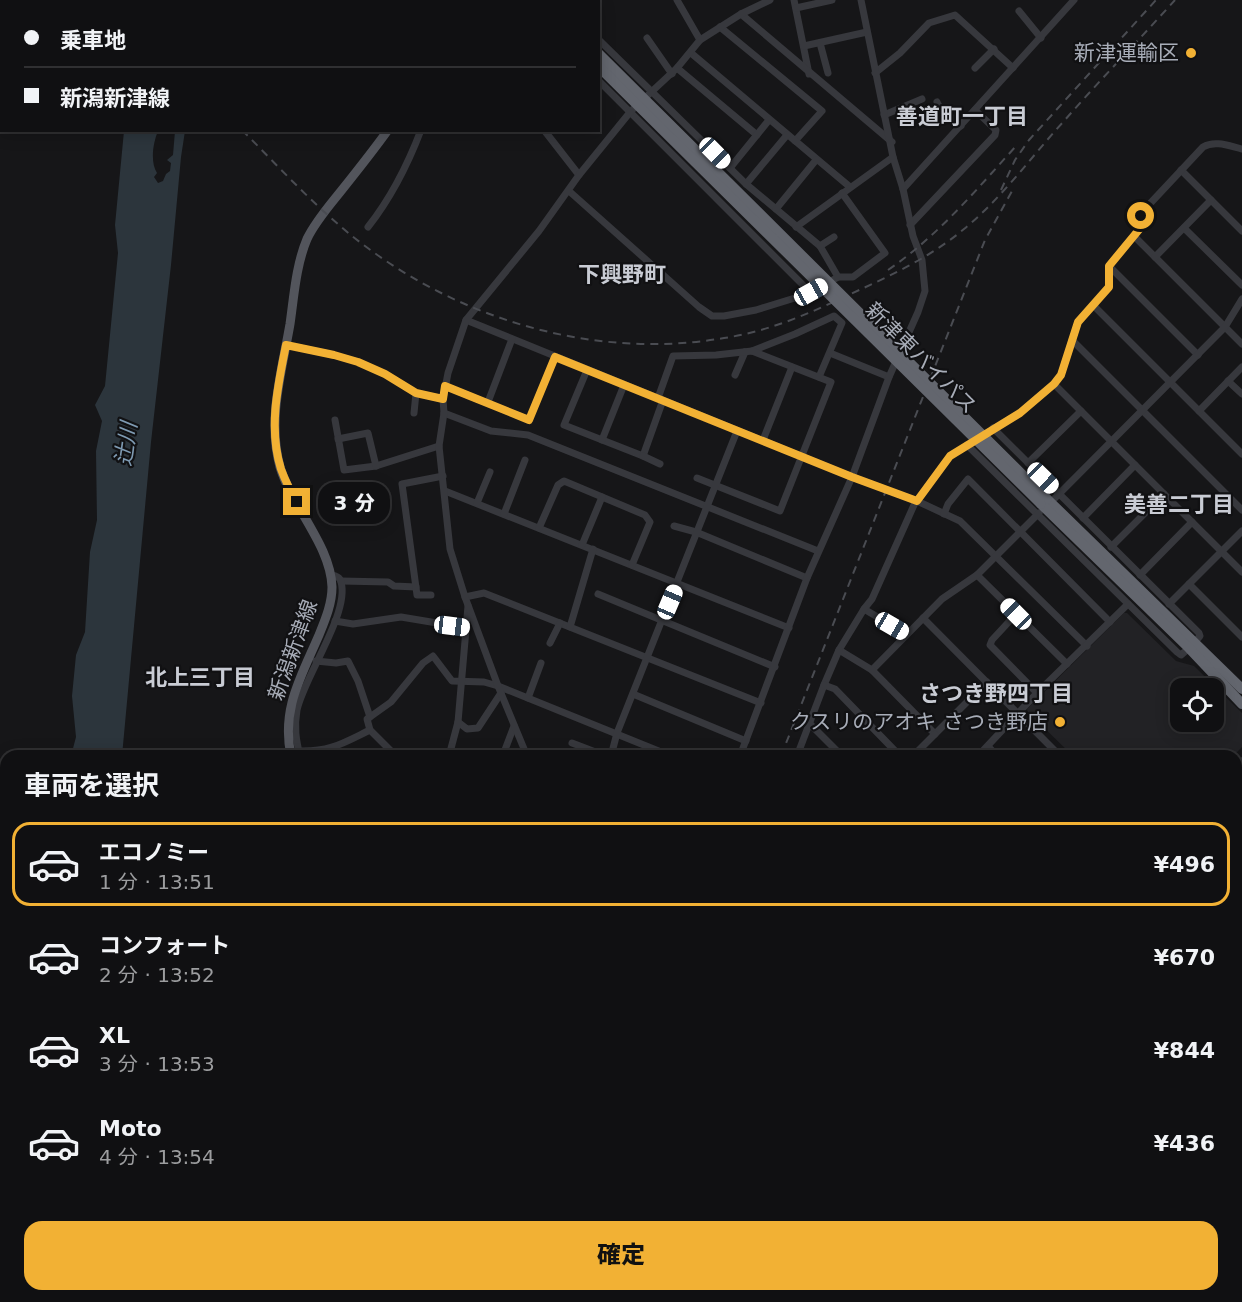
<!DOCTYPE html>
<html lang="ja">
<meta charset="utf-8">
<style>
body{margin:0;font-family:"DejaVu Sans","Noto Sans JP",sans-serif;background:#1e1e20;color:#f1f3f6;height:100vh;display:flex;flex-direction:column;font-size:22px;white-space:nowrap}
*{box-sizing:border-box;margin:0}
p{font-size:20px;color:#9c9d9f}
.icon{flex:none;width:33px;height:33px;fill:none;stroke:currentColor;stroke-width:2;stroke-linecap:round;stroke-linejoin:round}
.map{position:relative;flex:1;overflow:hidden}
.side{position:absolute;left:0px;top:750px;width:1242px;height:552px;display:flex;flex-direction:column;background:#101012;border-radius:18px 18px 0 0;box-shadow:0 3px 15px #0003,0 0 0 2px #303032}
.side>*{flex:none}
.top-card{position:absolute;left:0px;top:0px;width:600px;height:132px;box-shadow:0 3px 15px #0003,0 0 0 2px #303032;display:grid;align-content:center;height:132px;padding:0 24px;background:#101012}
.controls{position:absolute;left:1170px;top:678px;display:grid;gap:12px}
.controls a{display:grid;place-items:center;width:54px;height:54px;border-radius:12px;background:#101012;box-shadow:0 3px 15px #0003,0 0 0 2px #303032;font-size:30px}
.end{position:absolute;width:27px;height:27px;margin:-14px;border:8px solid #f2b134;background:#111;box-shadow:0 0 0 3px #111}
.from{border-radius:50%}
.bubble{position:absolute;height:42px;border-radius:18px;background:#101012;box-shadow:0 3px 15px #0003,0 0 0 2px #303032;font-size:20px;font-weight:800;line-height:42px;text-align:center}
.car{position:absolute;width:18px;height:36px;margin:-18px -9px;border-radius:8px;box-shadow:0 0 4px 2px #0007;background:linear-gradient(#fff 24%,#345 0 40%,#fff 0 76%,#345 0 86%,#fff 0)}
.top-card b{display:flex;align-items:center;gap:21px;height:57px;font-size:22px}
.top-card b+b{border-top:2px solid #303032}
.top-card i{width:15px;height:15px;background:#f1f3f6}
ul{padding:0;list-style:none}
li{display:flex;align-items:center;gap:18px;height:84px;margin:0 12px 9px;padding:0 12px;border:3px solid transparent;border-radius:18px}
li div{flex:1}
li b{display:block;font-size:22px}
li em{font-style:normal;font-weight:800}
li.on{border-color:#f2b134}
li>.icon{width:54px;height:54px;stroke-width:1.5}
h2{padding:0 24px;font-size:27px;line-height:72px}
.primary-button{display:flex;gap:12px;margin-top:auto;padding:12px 24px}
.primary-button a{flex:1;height:69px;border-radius:18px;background:#f2b134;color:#111;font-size:24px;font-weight:800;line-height:69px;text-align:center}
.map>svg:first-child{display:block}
.built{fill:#222225;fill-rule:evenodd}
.green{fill:#1e261f}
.water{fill:#2c353c}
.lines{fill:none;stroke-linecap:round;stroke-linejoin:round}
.minor{stroke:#37383d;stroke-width:7}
.major{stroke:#53555c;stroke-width:9}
.highway{stroke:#63666e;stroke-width:10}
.rail{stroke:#4a4c52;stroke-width:2;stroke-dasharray:8 6;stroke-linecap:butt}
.highway-bridge{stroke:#63666e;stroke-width:10}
.route{stroke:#f2b134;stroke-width:8}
.poi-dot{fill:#f2b134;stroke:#111113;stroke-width:2}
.labels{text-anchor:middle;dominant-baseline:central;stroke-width:4.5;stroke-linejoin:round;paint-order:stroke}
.poi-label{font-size:21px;fill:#a8adb8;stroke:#111113;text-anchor:end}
.street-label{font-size:21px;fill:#a8adb8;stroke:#111113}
.neighbourhood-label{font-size:22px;font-weight:bold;fill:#c9ccd4;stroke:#111113}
.water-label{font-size:22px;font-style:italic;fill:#7f9bb3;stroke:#111113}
</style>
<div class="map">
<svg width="1242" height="1302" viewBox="0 0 1242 1302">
<rect width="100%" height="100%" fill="#161618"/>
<!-- built -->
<g class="built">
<path d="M1124,613h3l49,48 18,5 48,47v34l-9,9h-160l-45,-44 -1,-3zM1180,688h34v34h-34z"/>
<path d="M586,1296h41l-5,6h-27z"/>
</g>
<!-- green -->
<path class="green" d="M703,1296h51l6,6h-51z"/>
<!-- water -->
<g class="water">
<path d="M124,131h34c-5,12 -8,31 -1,42l-3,4 4,6 5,-2 3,-7 4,-3 1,-8 -4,-3 6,-5 2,-24h10l-4,26 -10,108 -20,177 -29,314h-51l5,-19 -4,-41 4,-41 9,-23 5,-80 7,-32 -1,-69 6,-30 -7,-16 10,-19 13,-133 -3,-28z"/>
<path d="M6,1149v143l-4,10h-2v-140z"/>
</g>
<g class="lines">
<!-- minor -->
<g class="minor">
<path d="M368,0l2,2"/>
<path d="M559,0l2,2"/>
<path d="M677,0l23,40"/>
<path d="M794,0l15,74"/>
<path d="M796,8l36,-8"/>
<path d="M1019,11l22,27"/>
<path d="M741,14l151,128"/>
<path d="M720,27l102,84 -27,30"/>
<path d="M647,38l25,36"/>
<path d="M820,43l8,30"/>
<path d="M804,46l63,-14"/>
<path d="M691,53l159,134"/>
<path d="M677,68l80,67"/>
<path d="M975,68l19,-19"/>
<path d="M875,73l25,-20 29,-30 26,-8 58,53"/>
<path d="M598,80l213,213"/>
<path d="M937,102l2,4 22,20"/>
<path d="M884,115l38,-16"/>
<path d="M544,130l35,45"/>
<path d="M730,168l39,-48"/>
<path d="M1181,170l61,61"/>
<path d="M746,184l41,-49"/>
<path d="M903,189l171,-189"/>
<path d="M569,191l130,116 13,9h12l32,-6 55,-17 27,-16 -18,-31 -74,-62 -148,-145"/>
<path d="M776,209l40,-49"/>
<path d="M910,225l85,-90 1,-5 -21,-20"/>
<path d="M368,227c23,-29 40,-63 53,-97"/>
<path d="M796,227l97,-70"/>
<path d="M1184,228l58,57"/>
<path d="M1134,236l108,108"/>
<path d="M820,246l14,-9"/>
<path d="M1155,257l56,-57"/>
<path d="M1109,266l89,89"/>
<path d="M838,277h15l32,-24 -43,-60"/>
<path d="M1093,305l149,149"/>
<path d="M466,320l386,157 65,24 43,20 127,125"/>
<path d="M1072,340l170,170"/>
<path d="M286,345l48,10 24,7 27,12 31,19 27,6"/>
<path d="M752,351l43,-17 39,-18 8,7 -23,54"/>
<path d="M830,353l59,24"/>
<path d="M587,370l-23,55 79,31 20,-56"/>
<path d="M735,375l10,-23"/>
<path d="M1228,381l14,13"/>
<path d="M1054,384l188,188"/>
<path d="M445,386l84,34 26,-63"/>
<path d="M658,398l15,-42 43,-1 36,-4 79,31 -51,129 -83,-33"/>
<path d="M488,402l24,-63"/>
<path d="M1199,411l43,-44"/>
<path d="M414,413l2,-20"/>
<path d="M444,413l47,18 37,4 290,116"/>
<path d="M335,420l9,50 32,-4 63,-20"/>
<path d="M993,428l206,205 1,3 -5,6"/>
<path d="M338,439l30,-6 8,33"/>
<path d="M602,440l22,-55"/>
<path d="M763,440l29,-73"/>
<path d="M967,445l210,207 4,3 8,-7"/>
<path d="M643,456l17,8"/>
<path d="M1028,463l53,-52"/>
<path d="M445,491l344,137"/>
<path d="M1055,498l170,-171 17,-28"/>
<path d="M477,503l13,-31"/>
<path d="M504,514l21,-54"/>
<path d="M944,514l4,-10 20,-25 142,143"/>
<path d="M1083,518l52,-53"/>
<path d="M674,526l22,6 111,46"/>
<path d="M539,528l19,-43 6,-4 81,34 5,7 -18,43"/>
<path d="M582,545l20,-48"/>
<path d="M1111,547l53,-53"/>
<path d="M977,575l90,89"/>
<path d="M1140,575l52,-53"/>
<path d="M341,581l47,1 6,4 22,1"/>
<path d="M1189,584l53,53"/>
<path d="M598,594l177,73"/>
<path d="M431,595h-14l-15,-111 41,-8"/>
<path d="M465,597l19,-4 277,110"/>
<path d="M1169,604l73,-73"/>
<path d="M864,609l42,25"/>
<path d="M1016,614l-24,26 -2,5 47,48"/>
<path d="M923,618l137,138"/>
<path d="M335,621l18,3 48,-7 66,11"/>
<path d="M570,627l23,-78"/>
<path d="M550,643l10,-20"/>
<path d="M316,661l20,2 12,-2 10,20 12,36 -3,2 3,11 26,26"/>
<path d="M872,670l70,-71 35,-24 62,-62"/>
<path d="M987,682l-52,52 -63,-64 -33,-20 25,-41 8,-10 42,-94 36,-49 70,-43 34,-29 7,-9 17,-53 31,-35v-21l33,-40 -1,-10 3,-6 59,-63c12,-7 26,-1 39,2"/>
<path d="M824,685l15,-35"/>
<path d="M633,694l113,47"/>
<path d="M528,698l13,-35"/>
<path d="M370,717l21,-15 32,-39 10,-7 19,25 32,1 14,4 173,70"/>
<path d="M458,722l9,7 11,-1 23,-35"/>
<path d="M809,723l33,33"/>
<path d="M572,743l34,13"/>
<path d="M988,746l9,10"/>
<path d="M299,754v-3c31,1 44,-8 71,-21"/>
<path d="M503,755l11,-29"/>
<path d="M300,756c-4,-16 -6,-29 -3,-46 7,-33 53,-97 44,-128 -1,-5 -5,-6 -10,-7"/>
<path d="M449,756l9,-34 10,-116"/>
<path d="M527,756l-29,-70 -33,-89 -15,-48 -11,-103 5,-33 -1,-14 5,-26 18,-53 73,-89 40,-56 52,-64 46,-43 23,-28 41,-26 29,-14"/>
<path d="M611,756l6,-23 120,-302"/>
<path d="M740,756l67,-178 45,-101 37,-100 29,-65 7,-21 -3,-31 -9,-24 -10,-47 -10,-32 -32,-157"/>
<path d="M797,756l27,-71 11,4 65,67"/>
<path d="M913,756l22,-22"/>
<path d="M978,756l59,-63 91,-89"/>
<path d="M1236,768l6,-7"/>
<path d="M1236,803l6,6"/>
<path d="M0,837h6"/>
<path d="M218,1296l25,6"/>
<path d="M392,1296l15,6"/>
<path d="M569,1296l11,6"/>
<path d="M758,1296l6,6"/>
<path d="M818,1296l6,6"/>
<path d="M948,1296l6,6"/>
<path d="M994,1296l6,6"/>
<path d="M1039,1296l6,6"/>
<path d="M96,1302l6,-6"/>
<path d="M346,1302l1,-6"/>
<path d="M458,1302l2,-6"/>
<path d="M549,1302l2,-6"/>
<path d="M634,1302l6,-6"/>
<path d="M877,1302l6,-6"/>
<path d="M937,1302l6,-6"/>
<path d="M1106,1302l6,-6"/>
</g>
<!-- major -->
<g class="major">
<path d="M498,2l1,-2"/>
<path d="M291,756c-10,-47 10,-79 28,-121 6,-15 13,-31 13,-48 -1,-41 -40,-80 -52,-120 -13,-48 2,-96 10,-143 4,-28 6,-59 17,-85 8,-17 22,-33 34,-48 16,-20 32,-40 47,-61"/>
<path d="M82,1302l4,-6"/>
</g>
<!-- highway -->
<g class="highway">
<path d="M532,0l1,2"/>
<path d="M545,0l2,2"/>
<path d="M1047,499l195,190"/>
<path d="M1041,504l148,144 53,56"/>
</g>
<!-- rail -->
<g class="rail">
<path d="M111,0l1,2"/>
<path d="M242,130c39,39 76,80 119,113 102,78 236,117 363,95 41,-6 80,-22 118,-40 43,-20 85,-38 122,-69 38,-31 67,-72 100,-108 36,-41 74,-80 111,-121"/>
<path d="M1001,190l14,-30 14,-20 127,-140"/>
<path d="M888,270c50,-34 88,-80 129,-125"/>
<path d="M781,756l204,-516 27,-49"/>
<path d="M560,1302l2,-6"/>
</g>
<!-- highway-bridge -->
<g class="highway-bridge">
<path d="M598,53l449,446"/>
<path d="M598,66l443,438"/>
</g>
</g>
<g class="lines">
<!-- route -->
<path class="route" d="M297,502c-6,-10 -12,-22 -16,-33 -13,-41 -3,-84 5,-124l48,10 24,7 27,12 31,19 27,6 2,-13 84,34 26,-63 297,120 65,24 33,-45 70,-43 34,-29 7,-9 17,-53 31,-35v-21l33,-40 -1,-10"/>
</g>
<!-- markers -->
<g class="poi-dot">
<circle cx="1191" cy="53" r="6"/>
<circle cx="1060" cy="722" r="6"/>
</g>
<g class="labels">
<!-- poi labels -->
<g class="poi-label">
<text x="1179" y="53">新津運輸区</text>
<text x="1048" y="722">クスリのアオキ さつき野店</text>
</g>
<!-- street labels -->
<g class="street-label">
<text transform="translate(921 358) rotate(45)">新津東バイパス</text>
<text transform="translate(293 650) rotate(-70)">新潟新津線</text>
</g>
<!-- neighbourhood labels -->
<g class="neighbourhood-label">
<text x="962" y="116">善道町一丁目</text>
<text x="622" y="274">下興野町</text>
<text x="1179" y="504">美善二丁目</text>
<text x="200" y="677">北上三丁目</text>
<text x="996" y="693">さつき野四丁目</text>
</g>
<!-- water labels -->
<g class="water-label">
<text transform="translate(126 444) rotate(-82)">辻川</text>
</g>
</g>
</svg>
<div class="controls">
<a><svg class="icon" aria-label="locate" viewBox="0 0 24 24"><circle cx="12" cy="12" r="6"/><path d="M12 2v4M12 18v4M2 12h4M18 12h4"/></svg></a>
</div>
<i class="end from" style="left:1141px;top:216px"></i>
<i class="end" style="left:297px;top:502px"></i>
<div class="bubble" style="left:318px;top:482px;width:72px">3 分</div>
<i class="car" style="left:715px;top:153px;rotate:135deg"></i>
<i class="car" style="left:811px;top:292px;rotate:61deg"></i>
<i class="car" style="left:1043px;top:478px;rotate:134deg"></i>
<i class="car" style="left:670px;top:602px;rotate:23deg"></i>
<i class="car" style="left:1016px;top:614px;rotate:315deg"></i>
<i class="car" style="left:452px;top:626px;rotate:97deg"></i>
<i class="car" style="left:892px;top:626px;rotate:120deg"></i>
<div class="top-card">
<b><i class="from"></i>乗車地</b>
<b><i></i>新潟新津線</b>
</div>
<section class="side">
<h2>車両を選択</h2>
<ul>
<li class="on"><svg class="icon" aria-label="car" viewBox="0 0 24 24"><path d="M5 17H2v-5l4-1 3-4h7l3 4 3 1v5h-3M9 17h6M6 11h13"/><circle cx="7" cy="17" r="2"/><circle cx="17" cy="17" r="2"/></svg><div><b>エコノミー</b><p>1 分 · 13:51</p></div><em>¥496</em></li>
<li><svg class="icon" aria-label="car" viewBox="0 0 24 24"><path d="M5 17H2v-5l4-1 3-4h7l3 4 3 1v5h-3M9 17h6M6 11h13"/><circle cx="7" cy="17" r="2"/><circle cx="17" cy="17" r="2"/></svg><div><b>コンフォート</b><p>2 分 · 13:52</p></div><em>¥670</em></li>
<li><svg class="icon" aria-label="car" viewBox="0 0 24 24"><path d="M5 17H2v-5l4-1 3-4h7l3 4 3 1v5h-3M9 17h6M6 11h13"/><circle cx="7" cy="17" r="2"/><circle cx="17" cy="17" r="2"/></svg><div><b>XL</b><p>3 分 · 13:53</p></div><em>¥844</em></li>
<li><svg class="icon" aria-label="car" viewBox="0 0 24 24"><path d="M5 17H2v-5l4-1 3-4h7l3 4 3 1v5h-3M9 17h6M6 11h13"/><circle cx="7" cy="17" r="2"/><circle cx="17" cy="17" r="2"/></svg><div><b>Moto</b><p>4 分 · 13:54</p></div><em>¥436</em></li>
</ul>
<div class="primary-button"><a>確定</a></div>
</section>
</div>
